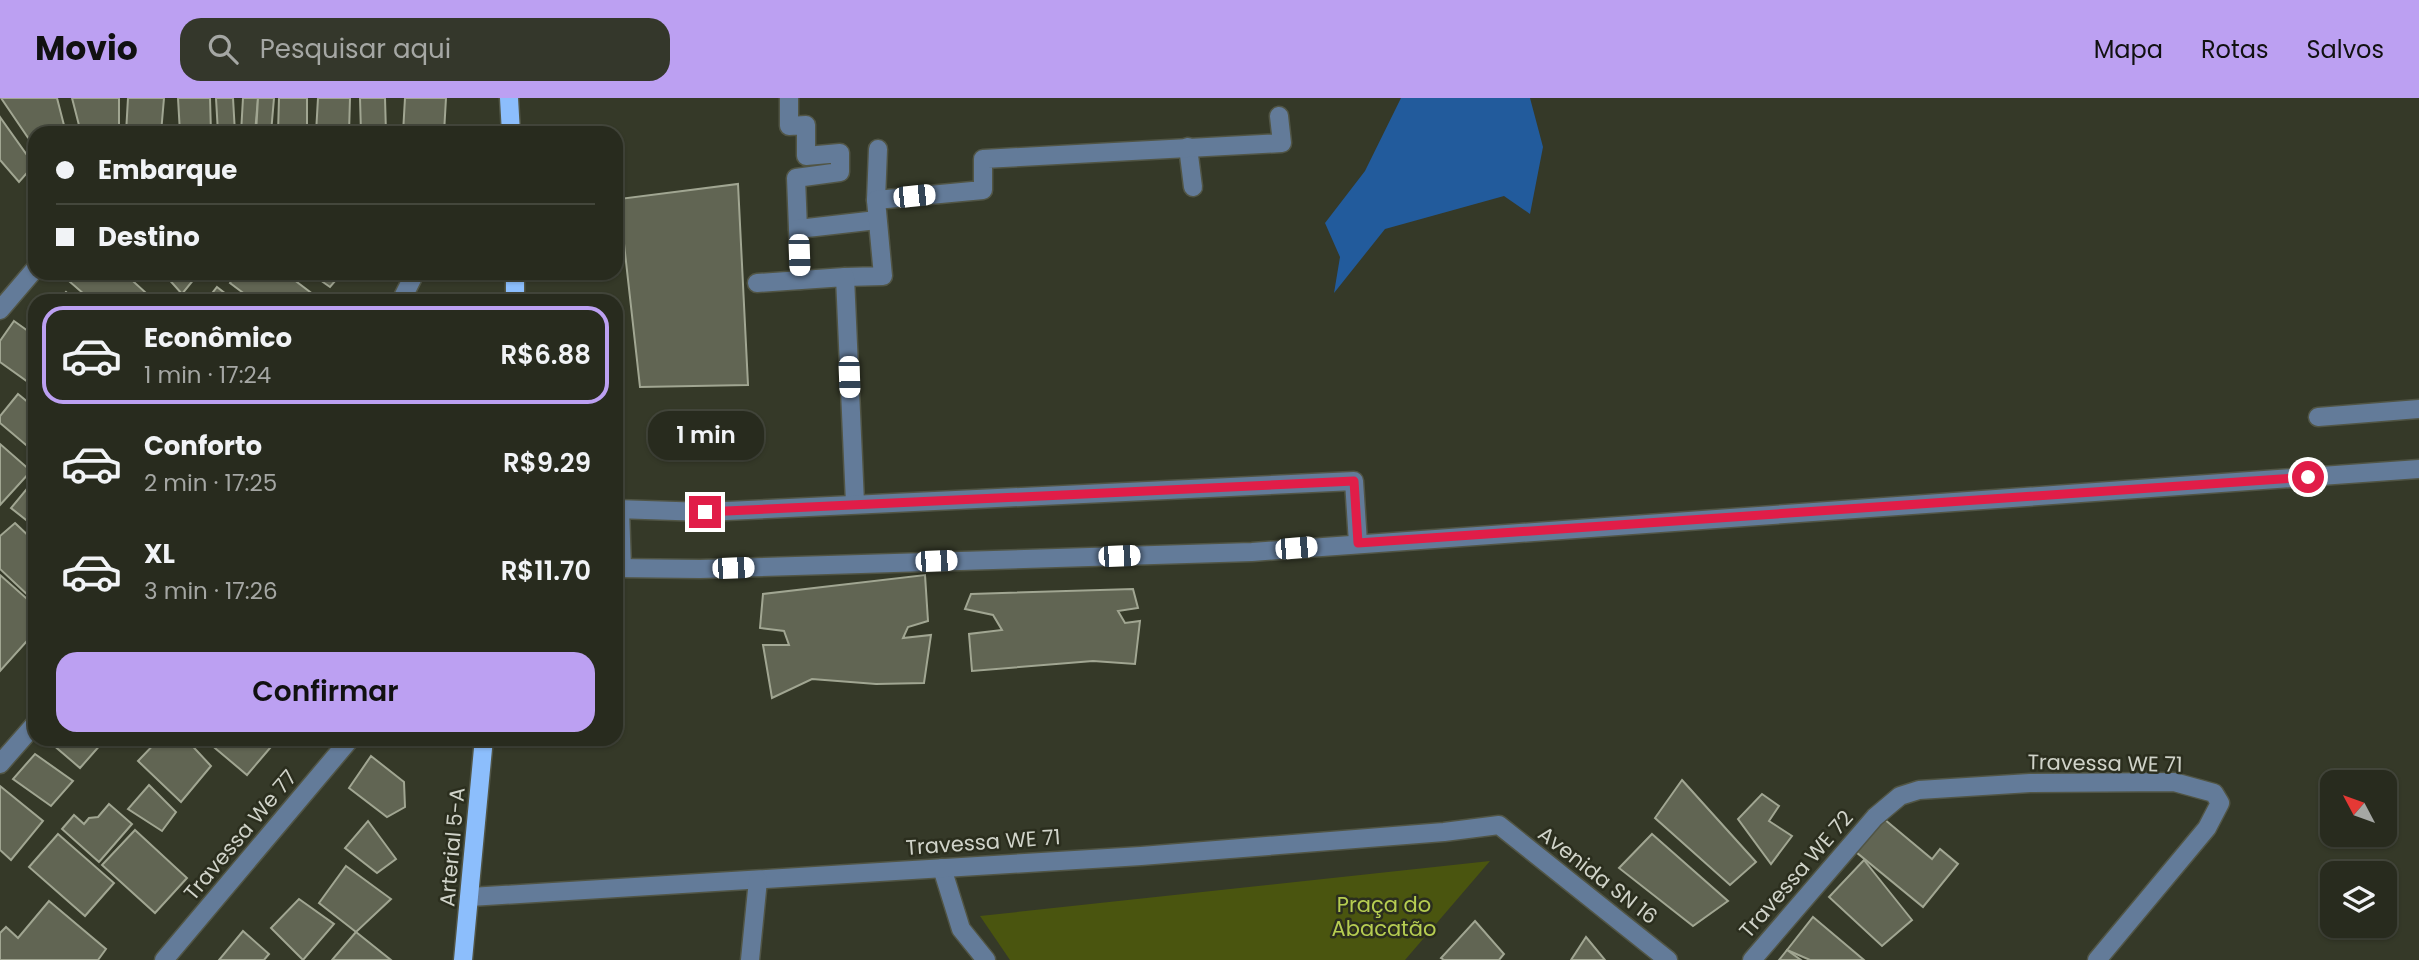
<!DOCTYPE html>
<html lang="pt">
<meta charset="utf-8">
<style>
body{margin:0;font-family:Poppins,sans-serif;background:#34372b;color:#f1f3f6;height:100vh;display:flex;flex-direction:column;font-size:26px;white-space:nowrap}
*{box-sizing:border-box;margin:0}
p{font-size:23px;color:#a5a7a4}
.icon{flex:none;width:38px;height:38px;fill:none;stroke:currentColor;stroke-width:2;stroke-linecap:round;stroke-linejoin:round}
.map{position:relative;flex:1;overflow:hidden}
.sheet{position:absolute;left:28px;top:196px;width:595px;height:452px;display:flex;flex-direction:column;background:#282b1e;border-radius:21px;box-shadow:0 2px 5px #0004,0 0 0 2px #44473c}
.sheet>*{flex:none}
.hud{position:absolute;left:28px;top:28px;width:595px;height:154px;border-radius:21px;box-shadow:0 2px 5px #0004,0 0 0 2px #44473c;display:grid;align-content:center;height:154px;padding:0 28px;background:#282b1e}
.needle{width:46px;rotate:311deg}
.fabs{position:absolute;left:2320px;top:672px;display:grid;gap:14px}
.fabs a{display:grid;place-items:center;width:77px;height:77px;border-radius:14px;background:#282b1e;box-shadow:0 2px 5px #0004,0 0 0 2px #44473c;font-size:35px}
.end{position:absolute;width:32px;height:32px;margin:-16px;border:9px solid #e11d48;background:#fff;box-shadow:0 0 0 4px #fff}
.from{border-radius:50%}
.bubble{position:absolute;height:49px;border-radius:21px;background:#282b1e;box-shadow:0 2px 5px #0004,0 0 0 2px #44473c;font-size:23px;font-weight:600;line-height:49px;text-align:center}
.car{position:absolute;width:21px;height:42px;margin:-21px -10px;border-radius:9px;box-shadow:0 0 5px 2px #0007;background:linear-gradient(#fff 24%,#345 0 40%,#fff 0 76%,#345 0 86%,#fff 0)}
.hud b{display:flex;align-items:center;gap:24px;height:66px;font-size:26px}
.hud b+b{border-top:2px solid #44473c}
.hud i{width:18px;height:18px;background:#f1f3f6}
ul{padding:12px 0 0;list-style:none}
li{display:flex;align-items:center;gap:21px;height:98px;margin:0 14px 10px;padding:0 14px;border:4px solid transparent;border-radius:21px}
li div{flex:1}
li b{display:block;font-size:26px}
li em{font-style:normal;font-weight:600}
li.on{border-color:#bca0f2}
li>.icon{width:63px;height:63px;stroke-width:1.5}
.action{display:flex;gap:14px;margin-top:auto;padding:14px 28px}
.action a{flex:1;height:80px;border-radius:21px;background:#bca0f2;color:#111;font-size:28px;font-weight:600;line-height:80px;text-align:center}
header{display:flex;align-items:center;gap:42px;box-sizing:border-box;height:98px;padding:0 35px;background:#bca0f2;color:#111}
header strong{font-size:33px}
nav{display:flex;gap:38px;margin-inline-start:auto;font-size:24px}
.search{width:490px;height:63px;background:#34372b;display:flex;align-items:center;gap:18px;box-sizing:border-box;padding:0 24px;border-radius:21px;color:#a5a7a4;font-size:26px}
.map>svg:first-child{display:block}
.green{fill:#4a550f}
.water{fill:#225b9c}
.building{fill:#616553;stroke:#a1a692;stroke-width:2}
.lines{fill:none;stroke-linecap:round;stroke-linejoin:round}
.minor-casing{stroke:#515545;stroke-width:21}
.major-casing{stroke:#515545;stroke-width:21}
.minor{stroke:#637b99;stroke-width:18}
.major{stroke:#8cbefc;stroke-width:18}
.route{stroke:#e11d48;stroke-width:9}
.labels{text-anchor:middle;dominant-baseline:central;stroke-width:5;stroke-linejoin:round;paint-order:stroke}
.street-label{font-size:21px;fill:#d0d3c9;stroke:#2b2e1e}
.park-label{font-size:21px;fill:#b6cd51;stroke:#2b2e1e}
</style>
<header>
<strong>Movio</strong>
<div class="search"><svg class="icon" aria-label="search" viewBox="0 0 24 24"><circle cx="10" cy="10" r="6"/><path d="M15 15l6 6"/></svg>Pesquisar aqui</div>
<nav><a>Mapa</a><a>Rotas</a><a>Salvos</a></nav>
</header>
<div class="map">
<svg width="2419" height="862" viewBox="0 0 2419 862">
<rect width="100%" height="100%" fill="#353928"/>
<!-- green -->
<path class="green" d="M1490,763l-85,99h-395l-30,-44z"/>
<!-- water -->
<path class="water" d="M1401,0h129l13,49 -13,67 -26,-18 -119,33 -51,64 6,-36 -15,-34 40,-52z"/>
<!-- building -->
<g class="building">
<path d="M1,0h56l9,35h-31v15z"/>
<path d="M72,0h47v35h-38z"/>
<path d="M128,0h36l-3,35h-35z"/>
<path d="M178,0h32l1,35h-31z"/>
<path d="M216,0h17l2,35h-17z"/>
<path d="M243,0h15l-3,35h-14z"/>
<path d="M258,0h16l-3,35h-15z"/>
<path d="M279,0h28v35h-29z"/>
<path d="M318,0h32l-1,35h-33z"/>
<path d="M360,0h25l1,35h-25z"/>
<path d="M405,0h41l-2,35h-41z"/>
<path d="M0,19l34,48 -15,17 -19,-22z"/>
<path d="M738,86l10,201 -108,2 -21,-188z"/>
<path d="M64,175h60l21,19 -7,9h-46l-30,-26z"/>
<path d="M156,175h43l-17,21 -16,-18z"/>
<path d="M237,175h48l33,25 -2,3h-62l-24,-18z"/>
<path d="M310,175h32l-12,14z"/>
<path d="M217,189l18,14h-29z"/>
<path d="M66,194l10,9h-18z"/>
<path d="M14,223l21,15v51l-35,-25v-21z"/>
<path d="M18,296l17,14 -3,42 -32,-27v-7z"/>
<path d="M0,346l31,27 -31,34z"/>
<path d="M35,381v48l-24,-19z"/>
<path d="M15,425l20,19v54l-3,3 -32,-30v-33z"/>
<path d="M0,477l35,31v26l-35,39z"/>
<path d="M925,477l3,46 -20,6 -5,11 28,-3 -7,48 -48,1 -64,-5 -40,19 -9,-53h26l-5,-14 -24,-3 3,-34z"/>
<path d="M1133,491l5,19 -20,3 7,12 15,-2 -5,43 -42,-3 -121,10 -3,-37 33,-4 -9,-15 -28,-6 6,-15z"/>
<path d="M45,640h52l5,5 -22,25z"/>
<path d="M160,640h25l26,28 -30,36 -43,-41z"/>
<path d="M203,640h55l12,10 -23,27z"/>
<path d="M35,656l38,27 -22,25 -38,-27z"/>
<path d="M371,658l33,26 1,25 -18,10 -38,-29z"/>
<path d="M1682,682l74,82 -26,23 -75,-67z"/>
<path d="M149,687l27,27 -14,19 -34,-22z"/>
<path d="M0,688l43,35 -32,39 -11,-10z"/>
<path d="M1762,696l17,12 -10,15 23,15 -21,28 -33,-45z"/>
<path d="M109,706l23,20 -33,38 -37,-33 12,-14 10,9 5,-6 9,-1z"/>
<path d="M1884,721l48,40 8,-10 18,15 -35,43 -67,-55z"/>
<path d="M368,723l28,38 -19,14 -32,-25z"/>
<path d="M135,732l52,48 -32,35 -53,-48z"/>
<path d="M58,736l56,49 -29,33 -56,-49z"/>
<path d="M1652,736l76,67 -35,25 -74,-58z"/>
<path d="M1864,762l48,60 -30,26 -53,-49z"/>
<path d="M346,768l45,33 -35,33 -37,-29z"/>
<path d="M299,801l35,25 -31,36 -32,-32z"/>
<path d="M49,803l57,48 -8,11h-98v-27l6,-6 12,11z"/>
<path d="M1813,819l51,43h-54l-23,-10z"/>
<path d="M1475,823l29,33 -5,6h-55l-3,-2z"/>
<path d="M243,833l26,23 -5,6h-45z"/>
<path d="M356,834l35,28h-59z"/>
<path d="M1586,839l19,23h-34z"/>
<path d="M1787,852l14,10h-22z"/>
</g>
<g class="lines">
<!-- minor casing -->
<g class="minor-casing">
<g id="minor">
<path d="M789,0v28l17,-1v31l34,-3v19l-44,6 4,102"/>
<path d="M1188,49l5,40"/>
<path d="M876,102l2,-51"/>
<path d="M798,131l79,-9"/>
<path d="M845,179l38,-1 -7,-76 107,-10v-31l299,-16 -3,-27"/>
<path d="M757,185l88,-6 10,226"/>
<path d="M401,203l14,-28"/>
<path d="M0,212l35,-41"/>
<path d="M2318,319l101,-8"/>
<path d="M616,411l89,3 649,-31 4,62"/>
<path d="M620,411l2,59"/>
<path d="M616,470l84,1 552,-17 1167,-83"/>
<path d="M0,666l35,-40"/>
<path d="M942,770l19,61 25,31"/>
<path d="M470,799l671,-41 303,-24 55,-7 169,135"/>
<path d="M164,862l187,-222"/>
<path d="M750,862l8,-80"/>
<path d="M1752,862l123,-143 25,-21 19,-6 111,-7 144,-1 40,11 6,10 -13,25 -110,132"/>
</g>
</g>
<!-- major casing -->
<g class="major-casing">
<g id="major">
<path d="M509,0l2,35"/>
<path d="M515,175v28"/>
<path d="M463,862l21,-222"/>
</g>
</g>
<!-- minor -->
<use href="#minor" class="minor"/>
<!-- major -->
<use href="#major" class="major"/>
</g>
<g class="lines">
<!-- route -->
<path class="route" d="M705,414l649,-31 4,62 950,-66"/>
</g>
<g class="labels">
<!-- street labels -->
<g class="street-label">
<text transform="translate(2105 665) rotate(1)">Travessa WE 71</text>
<text transform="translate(240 737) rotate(-50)">Travessa We 77</text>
<text transform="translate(983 744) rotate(-4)">Travessa WE 71</text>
<text transform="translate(452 749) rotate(-85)">Arterial 5-A</text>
<text transform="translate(1796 776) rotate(-49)">Travessa WE 72</text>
<text transform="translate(1598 777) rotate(38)">Avenida SN 16</text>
</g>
<!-- park labels -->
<g class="park-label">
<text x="1384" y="806">Praça do<tspan x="1384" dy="24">Abacatão</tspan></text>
</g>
</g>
</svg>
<div class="fabs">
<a><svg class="needle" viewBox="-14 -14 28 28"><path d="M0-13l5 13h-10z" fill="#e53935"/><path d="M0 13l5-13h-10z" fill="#a5a7a4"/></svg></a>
<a><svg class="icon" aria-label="layers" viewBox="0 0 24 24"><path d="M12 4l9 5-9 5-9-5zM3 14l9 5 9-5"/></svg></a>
</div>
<i class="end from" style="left:2308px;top:379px"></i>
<i class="end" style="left:705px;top:414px"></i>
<div class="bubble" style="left:648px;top:313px;width:116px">1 min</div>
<i class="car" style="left:914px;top:98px;rotate:84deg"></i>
<i class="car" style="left:799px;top:157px;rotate:178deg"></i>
<i class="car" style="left:849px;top:279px;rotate:178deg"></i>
<i class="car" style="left:1296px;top:450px;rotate:85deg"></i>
<i class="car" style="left:1119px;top:458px;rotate:88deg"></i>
<i class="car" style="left:936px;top:463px;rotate:88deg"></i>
<i class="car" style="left:733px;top:470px;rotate:88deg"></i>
<div class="hud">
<b><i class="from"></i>Embarque</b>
<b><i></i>Destino</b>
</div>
<section class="sheet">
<ul>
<li class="on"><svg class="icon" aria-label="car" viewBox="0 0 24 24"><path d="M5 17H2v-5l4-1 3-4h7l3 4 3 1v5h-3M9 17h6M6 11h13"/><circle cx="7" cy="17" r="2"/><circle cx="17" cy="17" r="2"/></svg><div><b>Econômico</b><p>1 min · 17:24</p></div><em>R$6.88</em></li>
<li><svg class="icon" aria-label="car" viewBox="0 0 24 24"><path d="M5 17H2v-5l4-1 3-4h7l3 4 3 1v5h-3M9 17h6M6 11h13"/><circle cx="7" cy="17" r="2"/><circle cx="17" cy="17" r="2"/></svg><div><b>Conforto</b><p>2 min · 17:25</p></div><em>R$9.29</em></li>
<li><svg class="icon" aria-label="car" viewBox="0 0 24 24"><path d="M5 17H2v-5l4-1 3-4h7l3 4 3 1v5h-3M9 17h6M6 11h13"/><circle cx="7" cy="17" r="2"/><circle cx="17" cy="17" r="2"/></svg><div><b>XL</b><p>3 min · 17:26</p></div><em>R$11.70</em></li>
</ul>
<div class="action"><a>Confirmar</a></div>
</section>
</div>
